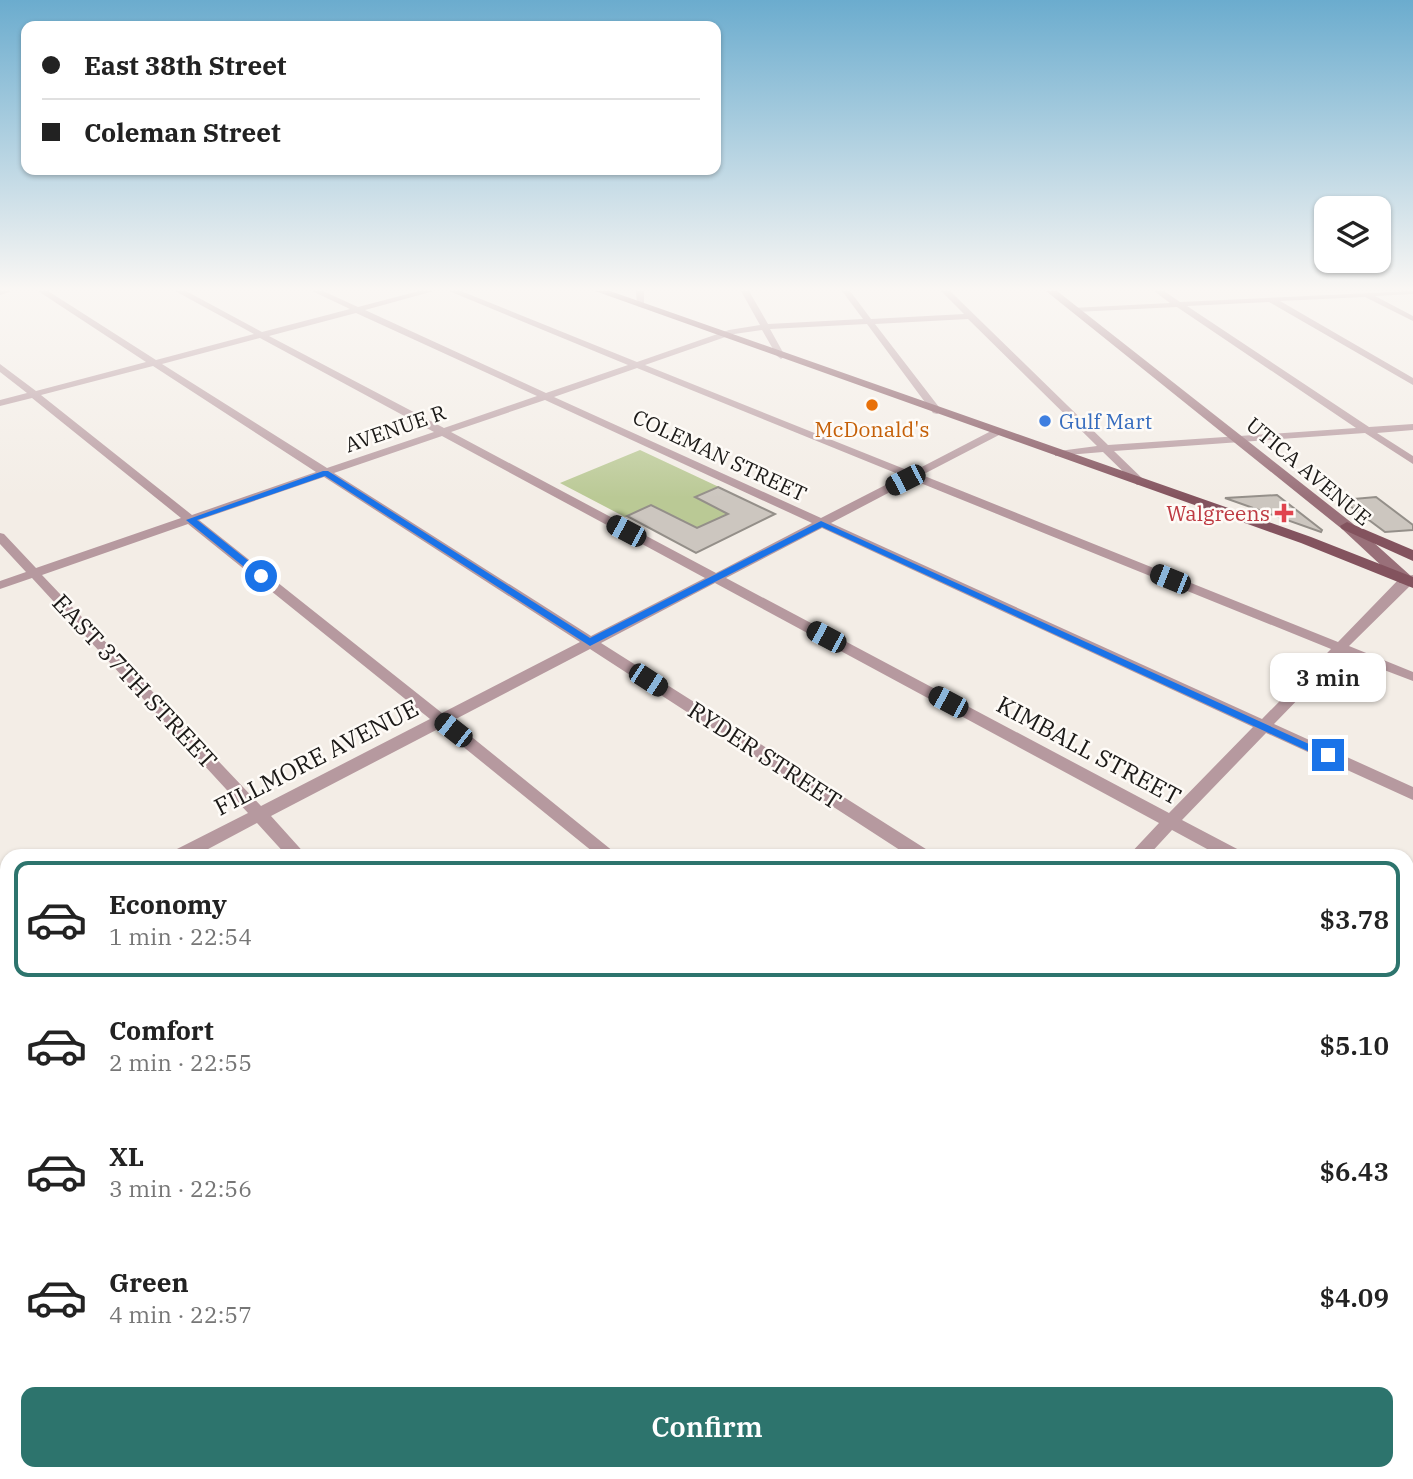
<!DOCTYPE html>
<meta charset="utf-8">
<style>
body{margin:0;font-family:"IBM Plex Serif",serif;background:#f6f6f6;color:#222;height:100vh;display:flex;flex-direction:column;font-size:26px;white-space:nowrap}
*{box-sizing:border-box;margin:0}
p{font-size:23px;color:#767676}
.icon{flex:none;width:38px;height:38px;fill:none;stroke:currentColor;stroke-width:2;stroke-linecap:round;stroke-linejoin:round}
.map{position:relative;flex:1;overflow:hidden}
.details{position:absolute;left:0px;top:849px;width:1414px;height:632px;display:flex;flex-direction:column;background:#fff;border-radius:21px 21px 0 0;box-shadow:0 2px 5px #0004}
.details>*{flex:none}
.guide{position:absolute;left:21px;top:21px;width:700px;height:154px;border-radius:14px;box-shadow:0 2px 5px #0004;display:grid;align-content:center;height:154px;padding:0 21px;background:#fff}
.buttons{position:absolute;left:1314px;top:196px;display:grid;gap:14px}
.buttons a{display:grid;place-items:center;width:77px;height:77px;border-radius:14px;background:#fff;box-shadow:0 2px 5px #0004;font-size:35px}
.end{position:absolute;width:32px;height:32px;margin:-16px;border:9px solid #1a73e8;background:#fff;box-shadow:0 0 0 4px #fff}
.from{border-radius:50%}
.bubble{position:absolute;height:49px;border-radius:14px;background:#fff;box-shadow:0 2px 5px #0004;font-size:23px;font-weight:600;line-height:49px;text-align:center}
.car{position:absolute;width:21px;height:42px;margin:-21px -10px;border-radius:9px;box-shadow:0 0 5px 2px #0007;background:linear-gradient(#222 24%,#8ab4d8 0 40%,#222 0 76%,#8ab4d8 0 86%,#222 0)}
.guide b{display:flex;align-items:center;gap:24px;height:66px;font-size:26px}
.guide b+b{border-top:2px solid #e0e0e0}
.guide i{width:18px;height:18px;background:#222}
ul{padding:12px 0 0;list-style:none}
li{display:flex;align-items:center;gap:21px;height:116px;margin:0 14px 10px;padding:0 7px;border:4px solid transparent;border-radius:14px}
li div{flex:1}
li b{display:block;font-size:26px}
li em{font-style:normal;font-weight:600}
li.selected{border-color:#2d746d}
li>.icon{width:63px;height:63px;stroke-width:1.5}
.primary-button{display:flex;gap:14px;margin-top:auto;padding:14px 21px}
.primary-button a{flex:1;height:80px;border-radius:14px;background:#2d746d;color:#fff;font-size:28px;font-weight:600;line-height:80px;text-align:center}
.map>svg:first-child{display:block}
.green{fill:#bac995}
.building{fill:#ccc6bf;stroke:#948f89;stroke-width:2}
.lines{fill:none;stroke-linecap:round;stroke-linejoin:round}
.minor{fill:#b6999f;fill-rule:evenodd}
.secondary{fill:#997079;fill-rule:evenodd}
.primary{fill:#83535e;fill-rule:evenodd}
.route{fill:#1a73e8}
.food-dot{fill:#e8710a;stroke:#fefbf7;stroke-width:2.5}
.shop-dot{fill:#3f7fe0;stroke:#fefbf7;stroke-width:2.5}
.health-dot{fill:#e0444e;stroke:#fefbf7;stroke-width:2.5}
.labels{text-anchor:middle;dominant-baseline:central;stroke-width:5;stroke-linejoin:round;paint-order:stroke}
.far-shop-label{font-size:21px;fill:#366cbe;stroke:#fefbf7;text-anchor:start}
.far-street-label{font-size:21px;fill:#1b1917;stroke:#fefbf7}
.far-food-label{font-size:21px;fill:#c56008;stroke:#fefbf7}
.far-health-label{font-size:21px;fill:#be3a42;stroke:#fefbf7;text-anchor:end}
.street-label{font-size:24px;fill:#1b1917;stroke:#fefbf7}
</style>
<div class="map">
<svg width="1413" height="1479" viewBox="0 0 1413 1479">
<rect width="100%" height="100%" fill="#f3ede6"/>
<!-- green -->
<path class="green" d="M640,450l79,37 -23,11 32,16 -31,14 -46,-23 -26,12 -65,-34z"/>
<!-- building -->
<g class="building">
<path d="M718,487l57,27 -79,39 -69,-37 24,-11 46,23 31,-14 -33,-17z"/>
<path d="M1277,495l45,35 -1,2 -96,-34z"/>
<path d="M1376,497l37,28v5l-28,2 -43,-32z"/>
</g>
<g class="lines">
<!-- minor -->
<g class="minor">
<path d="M0,291h12l-12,4z"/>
<path d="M38,291h10l108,69 98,-26 -79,-43h11l76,41 88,-23 -38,-18h11l35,16 61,-16h15l-69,19 181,83 82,-28 -179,-74h12l176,71 92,-32 31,-5 -19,-34h8l19,33 95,-5 -21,-28h8l21,28 93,-5 -23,-23h9l158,154 248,-17 -179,-121 -102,5 -3,-4 98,-5 -16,-12h10l16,11 233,-11v3l-38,2 38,20v5l-48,-24 -85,4 133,77v7l-144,-83 -82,4 182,121 44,-3v6l-36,3 36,23v8l-48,-31 -251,18 33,32 -10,2 -34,-33 -48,4v-4l4,-1 38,-5 -129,-127 -93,5 67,87 -5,3 -4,-1 -66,-89 -97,5 15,27 -4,3 -4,-3 -15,-26 -28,4 -89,31 267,107 81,-42h8v4l-79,41 416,167 63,-65 12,-2v8l-64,63 64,26v9l-71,-27 -68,70 139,63v13l-147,-67 -84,87 59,31 3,5h-24l-48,-26 -24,26h-20l31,-33 -444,-240 -114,60 328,208 3,5h-23l-319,-207 -138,72 167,135h-21l-158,-128 -169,88 36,40h-20l-30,-33 -62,33h-25l3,-5 75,-38 -216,-235 -32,11v-8l26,-9 -26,-28v-11l4,1 32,34 145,-50 -149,-120 -32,8v-6l27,-7 -27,-21v-8l36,27 110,-29zM356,313l181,83 -93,32 -175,-92zM260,338l174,94 -107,36 -165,-104zM153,366l163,106 -124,43 -151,-120zM637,368l266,108 -82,42 -267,-121zM545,400l267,123 -96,50 -265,-141zM442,436l263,142 -114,58 -257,-163zM324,477l256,165 -138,71 -243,-193zM913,480l418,169 -69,70 -431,-196zM188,524l242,195 -169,87 -219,-231zM822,528l431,199 -84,86 -443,-235z"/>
<path d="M636,291h8v17l-7,-2z"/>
<path d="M0,893l7,3v22l-7,-2z"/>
<path d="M7,937v16l-7,3v-16z"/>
<path d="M1407,940l6,2v17l-6,-2z"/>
<path d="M1407,1155l6,2v24l-6,-2z"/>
<path d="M339,1474h30l2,5h-30z"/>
<path d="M517,1474h32l-2,5h-32z"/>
<path d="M865,1474h31l2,5h-31z"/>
<path d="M1368,1474h33l2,5h-33z"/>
</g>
<!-- secondary -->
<path class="secondary" d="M1046,291h11l295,232 60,54v6h-12l-58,-54z"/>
<!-- primary -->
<g class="primary">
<path d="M595,291h15l701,246 102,40v11l-112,-45z"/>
<path d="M1347,522l66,28v11l-71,-32 -2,-3z"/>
</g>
</g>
<!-- sky -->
<linearGradient id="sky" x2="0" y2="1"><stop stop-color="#6bacce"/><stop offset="0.58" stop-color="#faf7f4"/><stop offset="1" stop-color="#faf7f4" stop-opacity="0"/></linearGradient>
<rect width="1413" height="498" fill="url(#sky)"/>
<!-- route -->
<path class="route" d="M323,471h5l262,167 231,-117 512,234 -1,3h-9l-501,-231 -232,119 -265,-170 -128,44 68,54v4h-7l-72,-58z"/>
<!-- markers -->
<circle class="food-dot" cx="872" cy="405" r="7"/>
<circle class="shop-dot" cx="1045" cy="421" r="7"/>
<path class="health-dot" d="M1280.5 502.5h7v7h7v7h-7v7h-7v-7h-7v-7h7z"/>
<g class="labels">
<!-- far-shop labels -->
<g class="far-shop-label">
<text x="1059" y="421">Gulf Mart</text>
</g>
<!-- far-street labels -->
<g class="far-street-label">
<text transform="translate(395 428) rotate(-19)">AVENUE R</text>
<text transform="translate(720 455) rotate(25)">COLEMAN STREET</text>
<text transform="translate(1309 471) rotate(40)">UTICA AVENUE</text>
</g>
<!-- far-food labels -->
<g class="far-food-label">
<text x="872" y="429">McDonald's</text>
</g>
<!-- far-health labels -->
<g class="far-health-label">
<text x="1270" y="513">Walgreens</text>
</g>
<!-- street labels -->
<g class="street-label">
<text transform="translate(135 681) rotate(47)">EAST 37TH STREET</text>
<text transform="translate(1089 750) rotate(28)">KIMBALL STREET</text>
<text transform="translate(765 755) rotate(33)">RYDER STREET</text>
<text transform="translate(316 757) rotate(-27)">FILLMORE AVENUE</text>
</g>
</g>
</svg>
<div class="buttons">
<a><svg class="icon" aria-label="layers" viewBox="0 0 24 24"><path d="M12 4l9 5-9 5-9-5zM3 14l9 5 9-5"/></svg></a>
</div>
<i class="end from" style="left:261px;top:576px"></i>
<i class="end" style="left:1328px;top:755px"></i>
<div class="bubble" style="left:1270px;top:653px;width:116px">3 min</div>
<i class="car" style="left:905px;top:480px;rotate:243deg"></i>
<i class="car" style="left:626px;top:531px;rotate:298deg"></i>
<i class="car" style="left:1170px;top:579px;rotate:292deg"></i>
<i class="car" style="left:826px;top:637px;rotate:298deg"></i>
<i class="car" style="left:648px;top:680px;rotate:123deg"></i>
<i class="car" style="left:948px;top:702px;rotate:298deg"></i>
<i class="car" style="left:453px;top:730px;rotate:308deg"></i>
<div class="guide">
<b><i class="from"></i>East 38th Street</b>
<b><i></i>Coleman Street</b>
</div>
<section class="details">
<ul>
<li class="selected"><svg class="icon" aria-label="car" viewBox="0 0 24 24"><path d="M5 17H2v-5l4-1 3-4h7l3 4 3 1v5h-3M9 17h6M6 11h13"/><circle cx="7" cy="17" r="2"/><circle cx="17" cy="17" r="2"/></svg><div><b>Economy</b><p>1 min · 22:54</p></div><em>$3.78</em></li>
<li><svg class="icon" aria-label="car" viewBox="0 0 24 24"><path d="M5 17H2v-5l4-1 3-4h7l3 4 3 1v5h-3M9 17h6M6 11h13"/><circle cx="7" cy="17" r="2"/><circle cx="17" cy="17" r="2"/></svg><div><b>Comfort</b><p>2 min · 22:55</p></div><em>$5.10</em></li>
<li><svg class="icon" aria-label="car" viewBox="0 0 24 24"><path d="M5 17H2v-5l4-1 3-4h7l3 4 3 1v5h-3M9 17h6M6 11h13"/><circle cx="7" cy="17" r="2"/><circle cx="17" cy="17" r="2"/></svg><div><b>XL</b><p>3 min · 22:56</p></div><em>$6.43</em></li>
<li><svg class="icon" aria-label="car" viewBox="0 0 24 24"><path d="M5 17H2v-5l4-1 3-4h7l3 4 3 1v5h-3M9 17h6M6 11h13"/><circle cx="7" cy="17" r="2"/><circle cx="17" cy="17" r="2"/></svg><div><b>Green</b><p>4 min · 22:57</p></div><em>$4.09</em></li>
</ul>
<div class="primary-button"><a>Confirm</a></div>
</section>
</div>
